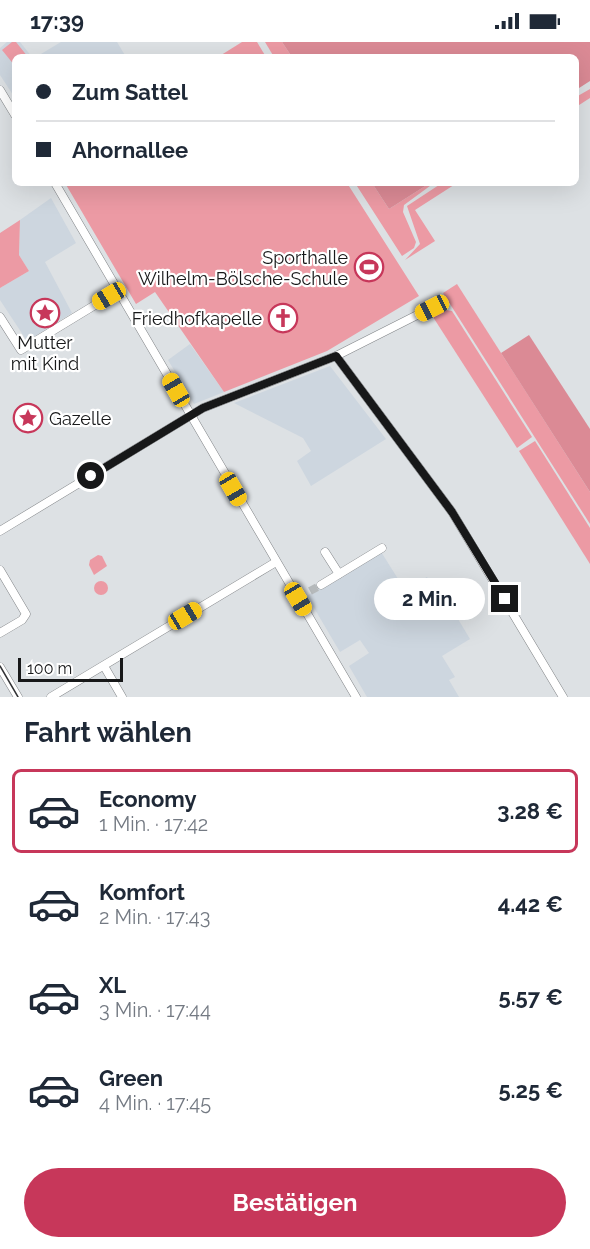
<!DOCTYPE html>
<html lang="de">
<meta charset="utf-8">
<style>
body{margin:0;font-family:Raleway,sans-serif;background:#f2f2f3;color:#1f2937;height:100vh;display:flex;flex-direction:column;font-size:22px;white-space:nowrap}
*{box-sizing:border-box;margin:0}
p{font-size:20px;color:#747a83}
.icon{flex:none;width:33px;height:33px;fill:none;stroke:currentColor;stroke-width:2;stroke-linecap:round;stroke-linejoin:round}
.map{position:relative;height:655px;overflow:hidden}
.details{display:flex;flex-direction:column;background:#fff;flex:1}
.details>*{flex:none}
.top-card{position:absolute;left:12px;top:12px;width:567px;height:132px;border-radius:9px;box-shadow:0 6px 24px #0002;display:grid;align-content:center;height:132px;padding:0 24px;background:#fff}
.scale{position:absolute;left:18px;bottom:15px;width:105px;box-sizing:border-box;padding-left:6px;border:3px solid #171819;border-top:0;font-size:16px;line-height:21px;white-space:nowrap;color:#171819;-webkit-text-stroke:4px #fff;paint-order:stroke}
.end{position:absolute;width:27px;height:27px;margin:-14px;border:8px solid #171819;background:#fff;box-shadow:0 0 0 3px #fff}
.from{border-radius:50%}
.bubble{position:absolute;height:42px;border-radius:21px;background:#fff;box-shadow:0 6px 24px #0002;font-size:20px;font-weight:700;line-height:42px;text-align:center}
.car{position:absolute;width:18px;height:36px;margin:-18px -9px;border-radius:8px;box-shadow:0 0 4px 2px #0007;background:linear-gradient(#f5c518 24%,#345 0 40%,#f5c518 0 76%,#345 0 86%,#f5c518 0)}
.top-card b{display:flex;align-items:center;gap:21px;height:57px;font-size:22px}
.top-card b+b{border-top:2px solid #e0e1e3}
.top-card i{width:15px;height:15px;background:#1f2937}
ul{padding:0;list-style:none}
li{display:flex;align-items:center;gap:18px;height:84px;margin:0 12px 9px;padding:0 12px;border:3px solid transparent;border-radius:9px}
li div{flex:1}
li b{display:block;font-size:22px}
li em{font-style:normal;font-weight:700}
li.current{border-color:#c7375a}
li>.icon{width:54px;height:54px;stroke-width:1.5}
h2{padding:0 24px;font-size:27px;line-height:72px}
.button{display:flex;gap:12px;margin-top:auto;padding:12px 24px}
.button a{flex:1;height:69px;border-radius:36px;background:#c7375a;color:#fff;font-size:24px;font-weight:700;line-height:69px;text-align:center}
.status{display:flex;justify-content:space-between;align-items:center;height:42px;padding:0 30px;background:#fff;direction:ltr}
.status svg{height:16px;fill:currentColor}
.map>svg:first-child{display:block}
.built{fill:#cdd6df}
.green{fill:#ec9aa4}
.forest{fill:#db8a95}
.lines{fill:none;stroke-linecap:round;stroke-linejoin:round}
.minor-tunnel{stroke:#b5b9bb;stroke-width:8;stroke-dasharray:8 4;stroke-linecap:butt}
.minor-casing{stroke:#818487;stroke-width:9}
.minor{stroke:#fff;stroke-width:8}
.tram{stroke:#333436;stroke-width:1.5}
.route{stroke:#171819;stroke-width:8}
.labels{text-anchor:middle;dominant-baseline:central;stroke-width:4.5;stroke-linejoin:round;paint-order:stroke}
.poi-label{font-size:18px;fill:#171819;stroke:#fff;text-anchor:end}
</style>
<div class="status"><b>17:39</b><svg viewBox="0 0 49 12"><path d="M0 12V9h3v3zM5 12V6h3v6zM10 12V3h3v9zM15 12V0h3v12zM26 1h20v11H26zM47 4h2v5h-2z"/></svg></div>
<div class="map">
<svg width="590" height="655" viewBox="0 0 590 655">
<rect width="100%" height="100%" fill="#dde1e4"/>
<!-- built -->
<g class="built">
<path d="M7,0h13l12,15h-17v41l-15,-23v-27z"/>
<path d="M61,0h56l9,15h-90z"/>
<path d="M51,156l25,45 -31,19 27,51 -45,28 -27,-41v-12l29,-17 -10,-16 1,-35z"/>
<path d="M190,302l34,48 -30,12 -26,-44z"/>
<path d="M330,324l56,73 -75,47 -14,-25 14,-10 -8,-13 -69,-35z"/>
<path d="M378,505l27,43 22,-13 17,29 5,-2 21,35 -28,17 13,21 -6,3 10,17h-92l-18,-31 20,-13 -9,-13 -20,12 -33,-56z"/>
</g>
<!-- green -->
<g class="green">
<path d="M12,0h4l12,15h-13v9l-13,-16z"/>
<path d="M242,0h15l9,15h-48z"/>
<path d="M265,0h17l10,15h-18z"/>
<path d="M590,47v9l-14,9v-10z"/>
<path d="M65,141h282l72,113 -92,55 -103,41 -69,-100 -19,12z"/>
<path d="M355,141h17l17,26 41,-26h4l-30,22 -1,7 13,30 -2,6 -12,8z"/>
<path d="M442,141h15l-42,27 20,31 -30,19 15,-16 -13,-38z"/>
<path d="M20,178l-1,35 10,16 -29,17v-55z"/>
<path d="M457,242l133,208v32l-147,-231z"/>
<path d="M446,268l6,1 80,126 -15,11 -84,-131z"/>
<path d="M535,399l55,87v36l-71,-113z"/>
<path d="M98,513l4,1 5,10 -13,9 -5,-10 1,-5z"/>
<circle cx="101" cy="546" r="7"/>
</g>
<!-- forest -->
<g class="forest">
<path d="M282,0h308v39l-14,9v-33h-284z"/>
<path d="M372,141h58l-41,26z"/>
<path d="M529,293l61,94v63l-89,-139z"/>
</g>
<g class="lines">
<!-- minor-tunnel -->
<path class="minor-tunnel" d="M310,549l11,-6"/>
<!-- minor casing -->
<g class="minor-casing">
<g id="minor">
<path d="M0,48l15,25"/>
<path d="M55,141l301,514"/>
<path d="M0,275l21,33 97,-59"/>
<path d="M336,314l116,156 111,185"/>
<path d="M0,489l203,-123 133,-52 95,-48"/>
<path d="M325,510l14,22"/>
<path d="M0,528l26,44 -4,6 -22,13"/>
<path d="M321,543l61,-37"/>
<path d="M104,624l18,31"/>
<path d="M0,625l18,30"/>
<path d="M51,655l225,-135"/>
</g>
</g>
<!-- minor -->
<use href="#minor" class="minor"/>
<!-- tram -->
<path class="tram" d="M0,624l18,31"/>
</g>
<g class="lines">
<!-- route -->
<path class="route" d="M91,434l112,-68 133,-52 116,156 53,87"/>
</g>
<!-- icons -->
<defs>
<g id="stadium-ring" transform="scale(1.5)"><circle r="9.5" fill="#fff" stroke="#c7375a" stroke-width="1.5"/><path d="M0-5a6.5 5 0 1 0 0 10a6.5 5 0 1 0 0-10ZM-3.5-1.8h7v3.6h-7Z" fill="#c7375a"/></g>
<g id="sight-ring" transform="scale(1.5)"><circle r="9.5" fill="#fff" stroke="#c7375a" stroke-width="1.5"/><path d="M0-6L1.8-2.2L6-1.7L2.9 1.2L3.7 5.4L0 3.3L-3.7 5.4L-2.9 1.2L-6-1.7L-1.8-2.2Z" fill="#c7375a"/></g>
<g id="church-ring" transform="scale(1.5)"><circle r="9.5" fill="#fff" stroke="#c7375a" stroke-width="1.5"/><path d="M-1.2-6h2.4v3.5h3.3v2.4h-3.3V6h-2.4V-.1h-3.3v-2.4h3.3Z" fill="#c7375a"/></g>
</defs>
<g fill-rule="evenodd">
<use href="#stadium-ring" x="369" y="225"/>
<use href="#sight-ring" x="45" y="271"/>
<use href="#church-ring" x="283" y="276"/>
<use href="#sight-ring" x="28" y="376"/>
</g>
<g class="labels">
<!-- poi labels -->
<g class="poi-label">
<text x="348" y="215">Sporthalle<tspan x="348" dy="21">Wilhelm-Bölsche-Schule</tspan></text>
<text x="262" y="276">Friedhofkapelle</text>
<text x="45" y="300" text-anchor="middle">Mutter<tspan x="45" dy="21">mit Kind</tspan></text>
<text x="49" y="376" text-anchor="start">Gazelle</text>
</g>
</g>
</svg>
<div class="scale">100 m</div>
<i class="end from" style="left:91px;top:434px"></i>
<i class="end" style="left:505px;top:557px"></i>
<div class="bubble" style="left:374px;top:536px;width:111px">2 Min.</div>
<i class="car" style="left:109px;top:254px;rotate:239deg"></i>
<i class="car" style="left:432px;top:266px;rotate:243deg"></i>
<i class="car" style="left:176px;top:348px;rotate:330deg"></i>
<i class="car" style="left:233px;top:447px;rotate:150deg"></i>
<i class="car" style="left:298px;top:557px;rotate:149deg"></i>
<i class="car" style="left:185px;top:574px;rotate:59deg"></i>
<div class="top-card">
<b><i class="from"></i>Zum Sattel</b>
<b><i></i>Ahornallee</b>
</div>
</div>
<section class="details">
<h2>Fahrt wählen</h2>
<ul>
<li class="current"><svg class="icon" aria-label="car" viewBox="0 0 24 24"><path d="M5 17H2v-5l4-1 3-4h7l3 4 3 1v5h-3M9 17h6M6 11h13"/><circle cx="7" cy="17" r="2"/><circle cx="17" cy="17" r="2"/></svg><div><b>Economy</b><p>1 Min. · 17:42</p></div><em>3.28 €</em></li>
<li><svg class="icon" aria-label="car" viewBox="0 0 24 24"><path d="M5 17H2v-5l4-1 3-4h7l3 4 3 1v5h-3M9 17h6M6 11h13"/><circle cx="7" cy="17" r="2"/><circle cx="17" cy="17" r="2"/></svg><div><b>Komfort</b><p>2 Min. · 17:43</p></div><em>4.42 €</em></li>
<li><svg class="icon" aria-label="car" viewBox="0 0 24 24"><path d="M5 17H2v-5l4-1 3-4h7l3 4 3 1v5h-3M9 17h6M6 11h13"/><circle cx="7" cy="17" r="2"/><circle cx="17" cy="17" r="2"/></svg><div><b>XL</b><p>3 Min. · 17:44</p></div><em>5.57 €</em></li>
<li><svg class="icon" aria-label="car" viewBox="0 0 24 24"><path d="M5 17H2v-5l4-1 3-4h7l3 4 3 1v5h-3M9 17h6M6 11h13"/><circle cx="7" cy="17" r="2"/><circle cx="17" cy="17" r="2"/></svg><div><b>Green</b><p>4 Min. · 17:45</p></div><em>5.25 €</em></li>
</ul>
<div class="button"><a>Bestätigen</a></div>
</section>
